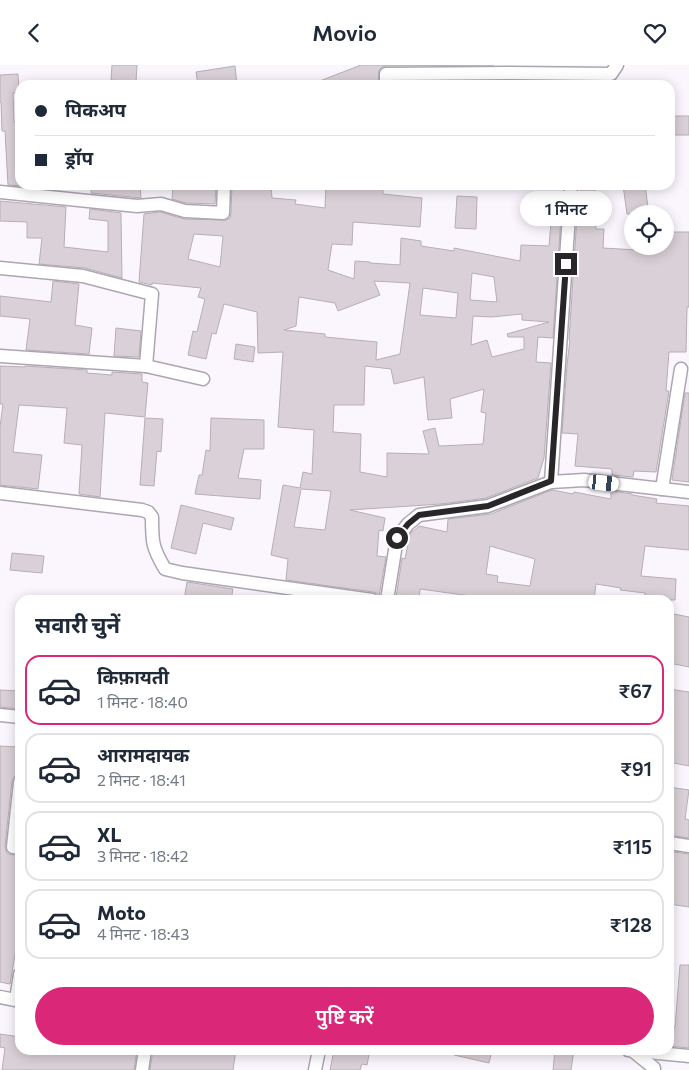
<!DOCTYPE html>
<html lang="hi">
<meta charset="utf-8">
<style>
body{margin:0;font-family:Commissioner,"Noto Sans Devanagari",sans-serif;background:#f6f6f7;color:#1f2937;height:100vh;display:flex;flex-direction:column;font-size:19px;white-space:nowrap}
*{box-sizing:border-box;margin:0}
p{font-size:16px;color:#747a83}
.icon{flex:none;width:28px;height:28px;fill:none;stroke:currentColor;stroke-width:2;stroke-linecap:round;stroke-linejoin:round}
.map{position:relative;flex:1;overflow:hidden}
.side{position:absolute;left:15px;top:530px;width:659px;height:460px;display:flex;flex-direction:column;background:#fff;border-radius:15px;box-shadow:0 2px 12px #0003}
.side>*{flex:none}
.banner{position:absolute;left:15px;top:15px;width:660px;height:110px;border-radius:15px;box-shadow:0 2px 12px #0003;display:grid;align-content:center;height:110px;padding:0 20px;background:#fff}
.buttons{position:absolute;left:624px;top:140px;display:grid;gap:10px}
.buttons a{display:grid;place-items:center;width:50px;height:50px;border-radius:50%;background:#fff;box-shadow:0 2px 12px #0003;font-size:25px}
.end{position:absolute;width:22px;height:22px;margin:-11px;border:6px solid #282629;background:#fff;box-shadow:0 0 0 2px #fff}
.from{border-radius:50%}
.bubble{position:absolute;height:35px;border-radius:18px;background:#fff;box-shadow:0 2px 12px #0003;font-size:16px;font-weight:600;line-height:35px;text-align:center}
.car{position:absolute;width:15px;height:30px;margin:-15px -8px;border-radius:6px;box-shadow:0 0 4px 1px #0007;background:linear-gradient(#fff 24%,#345 0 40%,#fff 0 76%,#345 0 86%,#fff 0)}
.banner b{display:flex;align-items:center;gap:18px;height:48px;font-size:19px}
.banner b+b{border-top:1px solid #e0e1e3}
.banner i{width:12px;height:12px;background:#1f2937}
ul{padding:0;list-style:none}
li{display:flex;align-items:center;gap:15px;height:70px;margin:0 10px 8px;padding:0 10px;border:2px solid #e0e1e3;border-radius:15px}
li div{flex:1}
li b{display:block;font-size:19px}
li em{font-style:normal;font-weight:600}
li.active{border-color:#db2777}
li>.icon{width:45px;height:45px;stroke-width:1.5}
h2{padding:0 20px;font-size:22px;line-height:60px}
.primary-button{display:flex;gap:10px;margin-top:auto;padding:10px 20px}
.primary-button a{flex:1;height:58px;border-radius:30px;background:#db2777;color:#fff;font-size:20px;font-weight:600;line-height:58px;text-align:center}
header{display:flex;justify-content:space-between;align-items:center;height:65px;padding:0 20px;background:#fff;font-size:22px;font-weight:600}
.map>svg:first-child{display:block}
.building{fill:#dad0d7;stroke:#b8aeb5;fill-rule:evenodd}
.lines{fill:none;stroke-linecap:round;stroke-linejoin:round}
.minor-casing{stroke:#aca6b0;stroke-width:15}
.minor{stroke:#fff;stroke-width:12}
.route{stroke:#282629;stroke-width:6}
</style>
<header><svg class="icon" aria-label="back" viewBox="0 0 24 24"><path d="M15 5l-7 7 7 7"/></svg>Movio<svg class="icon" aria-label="heart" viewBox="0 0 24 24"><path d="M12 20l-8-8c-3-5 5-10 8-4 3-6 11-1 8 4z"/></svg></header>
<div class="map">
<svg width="689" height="1005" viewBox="0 0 689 1005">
<rect width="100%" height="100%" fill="#fbf6fe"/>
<!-- building -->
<g class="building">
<path d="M112,0h25l-1,17 -25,-2z"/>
<path d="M361,0h133l-108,1 -4,1 -3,3 -1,15h-66v-1z"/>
<path d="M235,1l2,19h-39l-2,-13z"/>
<path d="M18,9l1,19h-6l1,29h6v63h3v1l-15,-1 -3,-54h-3l-1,-29h-1v-27z"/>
<path d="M510,16l60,1 -1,3h-175v-3z"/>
<rect x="670" y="51" width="19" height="19"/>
<path d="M92,120h48l1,13 -50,-5z"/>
<path d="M173,120h43l-1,19 -29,-1 -14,-4z"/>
<path d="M232,120h39l1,13 24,2 -1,4 30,4 1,-23h24l33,3v6l39,4 -2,29 -67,-5 -1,23 -20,-1 -4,26 26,9 1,-18 15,1v1l30,2 1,-27 20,3v5l33,5v-3l66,13 1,-16 28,1 2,-24 -4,-1v-21l15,1 -9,137 -15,-1 -2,25 15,1 -7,95 -6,20 -52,20 -45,6 -91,6 35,8 -2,13 -4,-1 -2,26 9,1 -7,39 -2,-3 -4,-1 -87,-12 2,-21 -17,-4 12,-70 17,3 3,-16 9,2 2,-44 -36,-3 5,-75 -25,1 -1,-41 -33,-8 -8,30 -4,-1 -6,26 -18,-4 5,-24 4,1 8,-33 -7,-2 3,-9 -49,-5v2l-13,-3 5,-68 16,-2 24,7 42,1 4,-2 1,-5zM194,169l29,2 -3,31 -32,-8zM472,208l22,4 3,25 -27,-2zM374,216l36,2 -10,71 -24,6 1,-18 -52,-5v-3l-41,-4 12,-4 3,-29 36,6 3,8 42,-16zM423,223l35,5 -2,25 -36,-3zM522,249v6l27,2 -42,12 1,3h16v12l-32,8 -5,-17 -16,5 2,-29 18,1zM365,301l26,3 3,15 30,-7 4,43 24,-2 -2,-19 34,-10 -3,23 5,1 -3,31 -44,2 -4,-18 -12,3 6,23 -42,-1v24l-27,-5 1,-38 -28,-2 1,-27h30zM301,424l30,2 -6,39 -31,-3z"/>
<path d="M581,120h14l1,44h8l-1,19 35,2v-4h30v-14h21v75h-2l-1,45h-17l-3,39h3l-13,81 -22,-1 -1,6 -21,-2v-6l-37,-3 3,-32 -16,-1 5,-68 3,-25h-1l9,-139h3z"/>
<path d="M623,120h22l4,29h-22z"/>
<path d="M457,131l20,1 -1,32 -21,-1z"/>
<path d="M0,136l66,6 -2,40 44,5v-31l-19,-2 1,-10 31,4 1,65 -37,-10 -46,-4 3,-26h-15v-16l-27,-1z"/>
<path d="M53,216l26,3 -4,41 17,3 -3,26 -63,-4 4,-31 -30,-3v-20l51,6z"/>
<path d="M116,263l25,3 -2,26 -25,-1z"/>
<path d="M236,279l19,3 -2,15 -19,-3z"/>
<path d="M0,301l25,1v-1l62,4v3l25,2v-3l30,2v8l6,1 -3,34 -40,-4 -5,84 -21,-3 3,-49 -18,-2 3,-35 -48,-3 -6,47 29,3 -4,34 -38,-4v-58l3,-23h-3z"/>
<path d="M685,328h4v89l-17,-2z"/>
<path d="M145,353l18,1 -2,33 -4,-1 -3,35 -14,-1z"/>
<path d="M211,353l53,2v29h-20l-6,29 23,2 -1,19 -65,-5 4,-19h3l4,-25 4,1z"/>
<path d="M552,425l21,4 1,-2 37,7v-8l21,3v1l25,4 -1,4 33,3v44l-44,-4 -4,30 35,3 -1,21h-30v-7l-25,-3 1,-2 -25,-4 -2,16h-124l1,-4 -51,-7 -1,11h-14l-9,-2 6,-40 3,1 5,-25 9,-8 28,6 1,-13 43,-5zM490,481l45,13 -5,27 -33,-4 1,-6 -12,-2z"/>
<path d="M181,440l53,13 -3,12 -28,-7 -7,31 -25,-6z"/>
<path d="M12,488l32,3 -2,17 -32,-3z"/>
<path d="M187,517l46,7 -2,11h-47z"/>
<path d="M669,548l20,4v50l-20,-4z"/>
<path d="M669,624l20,3v74l-20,-4z"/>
<path d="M0,625l20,1v18l-20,-2z"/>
<path d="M0,681l19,1 -1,27 -4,3 -2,4 -7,65 1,5 2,3 12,2 -1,93h-3l-6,35 -10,-2z"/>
<path d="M669,722l20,3 -4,29 4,1v18l-20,-3z"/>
<path d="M674,787l15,2v53l-20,-3v-16z"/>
<path d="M680,900h9v83l-20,-2v-20l6,1z"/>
<path d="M0,969l20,3v13h117l-3,20h-132l3,-22 -5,-1z"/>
<path d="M153,985h83l-3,20h-83z"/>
<path d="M334,985h36l-3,15 -5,-1 -2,6h-30z"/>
<path d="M454,985h38l-3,13 -35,-8z"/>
<path d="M555,985h19l-3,20h-18z"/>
</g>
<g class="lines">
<!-- minor casing -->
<g class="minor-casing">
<g id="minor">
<path d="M386,20v-11l124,-1 101,1 6,-9"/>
<path d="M0,127l137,14 24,-2 24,7 38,2 1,-28"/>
<path d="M0,203l83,8 69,18 -6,72 57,13"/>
<path d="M0,291l146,10"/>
<path d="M551,417l20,-297"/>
<path d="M662,424l19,-120"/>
<path d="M0,428l142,17 6,2 4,5c0,25 0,30 13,52l17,4 190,27"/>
<path d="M387,535l10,-62 11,-14 11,-9 69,-9 63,-24 33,-2 105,12"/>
<path d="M0,650l20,2"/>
<path d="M20,717l-7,65 7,1"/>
<path d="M669,778l20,3"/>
<path d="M0,932l20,4"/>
<path d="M16,935l4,-26"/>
<path d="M628,985l61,6"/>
<path d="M634,985l-1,1 21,17v2"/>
<path d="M142,1005l3,-20"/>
<path d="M315,1005l4,-20"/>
</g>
</g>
<!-- minor -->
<use href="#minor" class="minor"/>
</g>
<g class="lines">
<!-- route -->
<path class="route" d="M397,473l11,-14 11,-9 69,-9 63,-25 15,-217"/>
</g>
</svg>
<div class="buttons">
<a><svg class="icon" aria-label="locate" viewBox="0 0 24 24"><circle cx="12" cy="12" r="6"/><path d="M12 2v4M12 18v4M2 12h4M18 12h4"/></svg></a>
</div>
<i class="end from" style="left:397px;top:473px"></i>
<i class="end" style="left:566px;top:199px"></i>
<div class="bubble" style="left:520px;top:126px;width:92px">1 मिनट</div>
<i class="car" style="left:604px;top:418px;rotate:96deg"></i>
<div class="banner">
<b><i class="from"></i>पिकअप</b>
<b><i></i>ड्रॉप</b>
</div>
<section class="side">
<h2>सवारी चुनें</h2>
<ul>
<li class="active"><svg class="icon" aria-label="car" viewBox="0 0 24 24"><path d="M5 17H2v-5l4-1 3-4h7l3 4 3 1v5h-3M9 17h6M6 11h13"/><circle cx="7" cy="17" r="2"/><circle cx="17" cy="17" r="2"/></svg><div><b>किफ़ायती</b><p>1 मिनट · 18:40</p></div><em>₹67</em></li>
<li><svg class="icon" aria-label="car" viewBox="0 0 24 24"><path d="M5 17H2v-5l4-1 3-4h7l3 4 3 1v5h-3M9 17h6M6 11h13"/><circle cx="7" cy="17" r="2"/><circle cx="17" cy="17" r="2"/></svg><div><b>आरामदायक</b><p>2 मिनट · 18:41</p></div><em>₹91</em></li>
<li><svg class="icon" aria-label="car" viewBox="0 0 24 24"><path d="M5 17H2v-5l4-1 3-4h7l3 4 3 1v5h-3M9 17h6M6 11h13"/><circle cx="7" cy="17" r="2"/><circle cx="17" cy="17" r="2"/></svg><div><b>XL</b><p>3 मिनट · 18:42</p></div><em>₹115</em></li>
<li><svg class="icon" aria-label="car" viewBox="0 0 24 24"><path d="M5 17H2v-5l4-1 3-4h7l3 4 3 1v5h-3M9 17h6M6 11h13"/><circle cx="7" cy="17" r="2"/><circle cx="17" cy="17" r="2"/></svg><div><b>Moto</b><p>4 मिनट · 18:43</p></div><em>₹128</em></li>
</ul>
<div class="primary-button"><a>पुष्टि करें</a></div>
</section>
</div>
